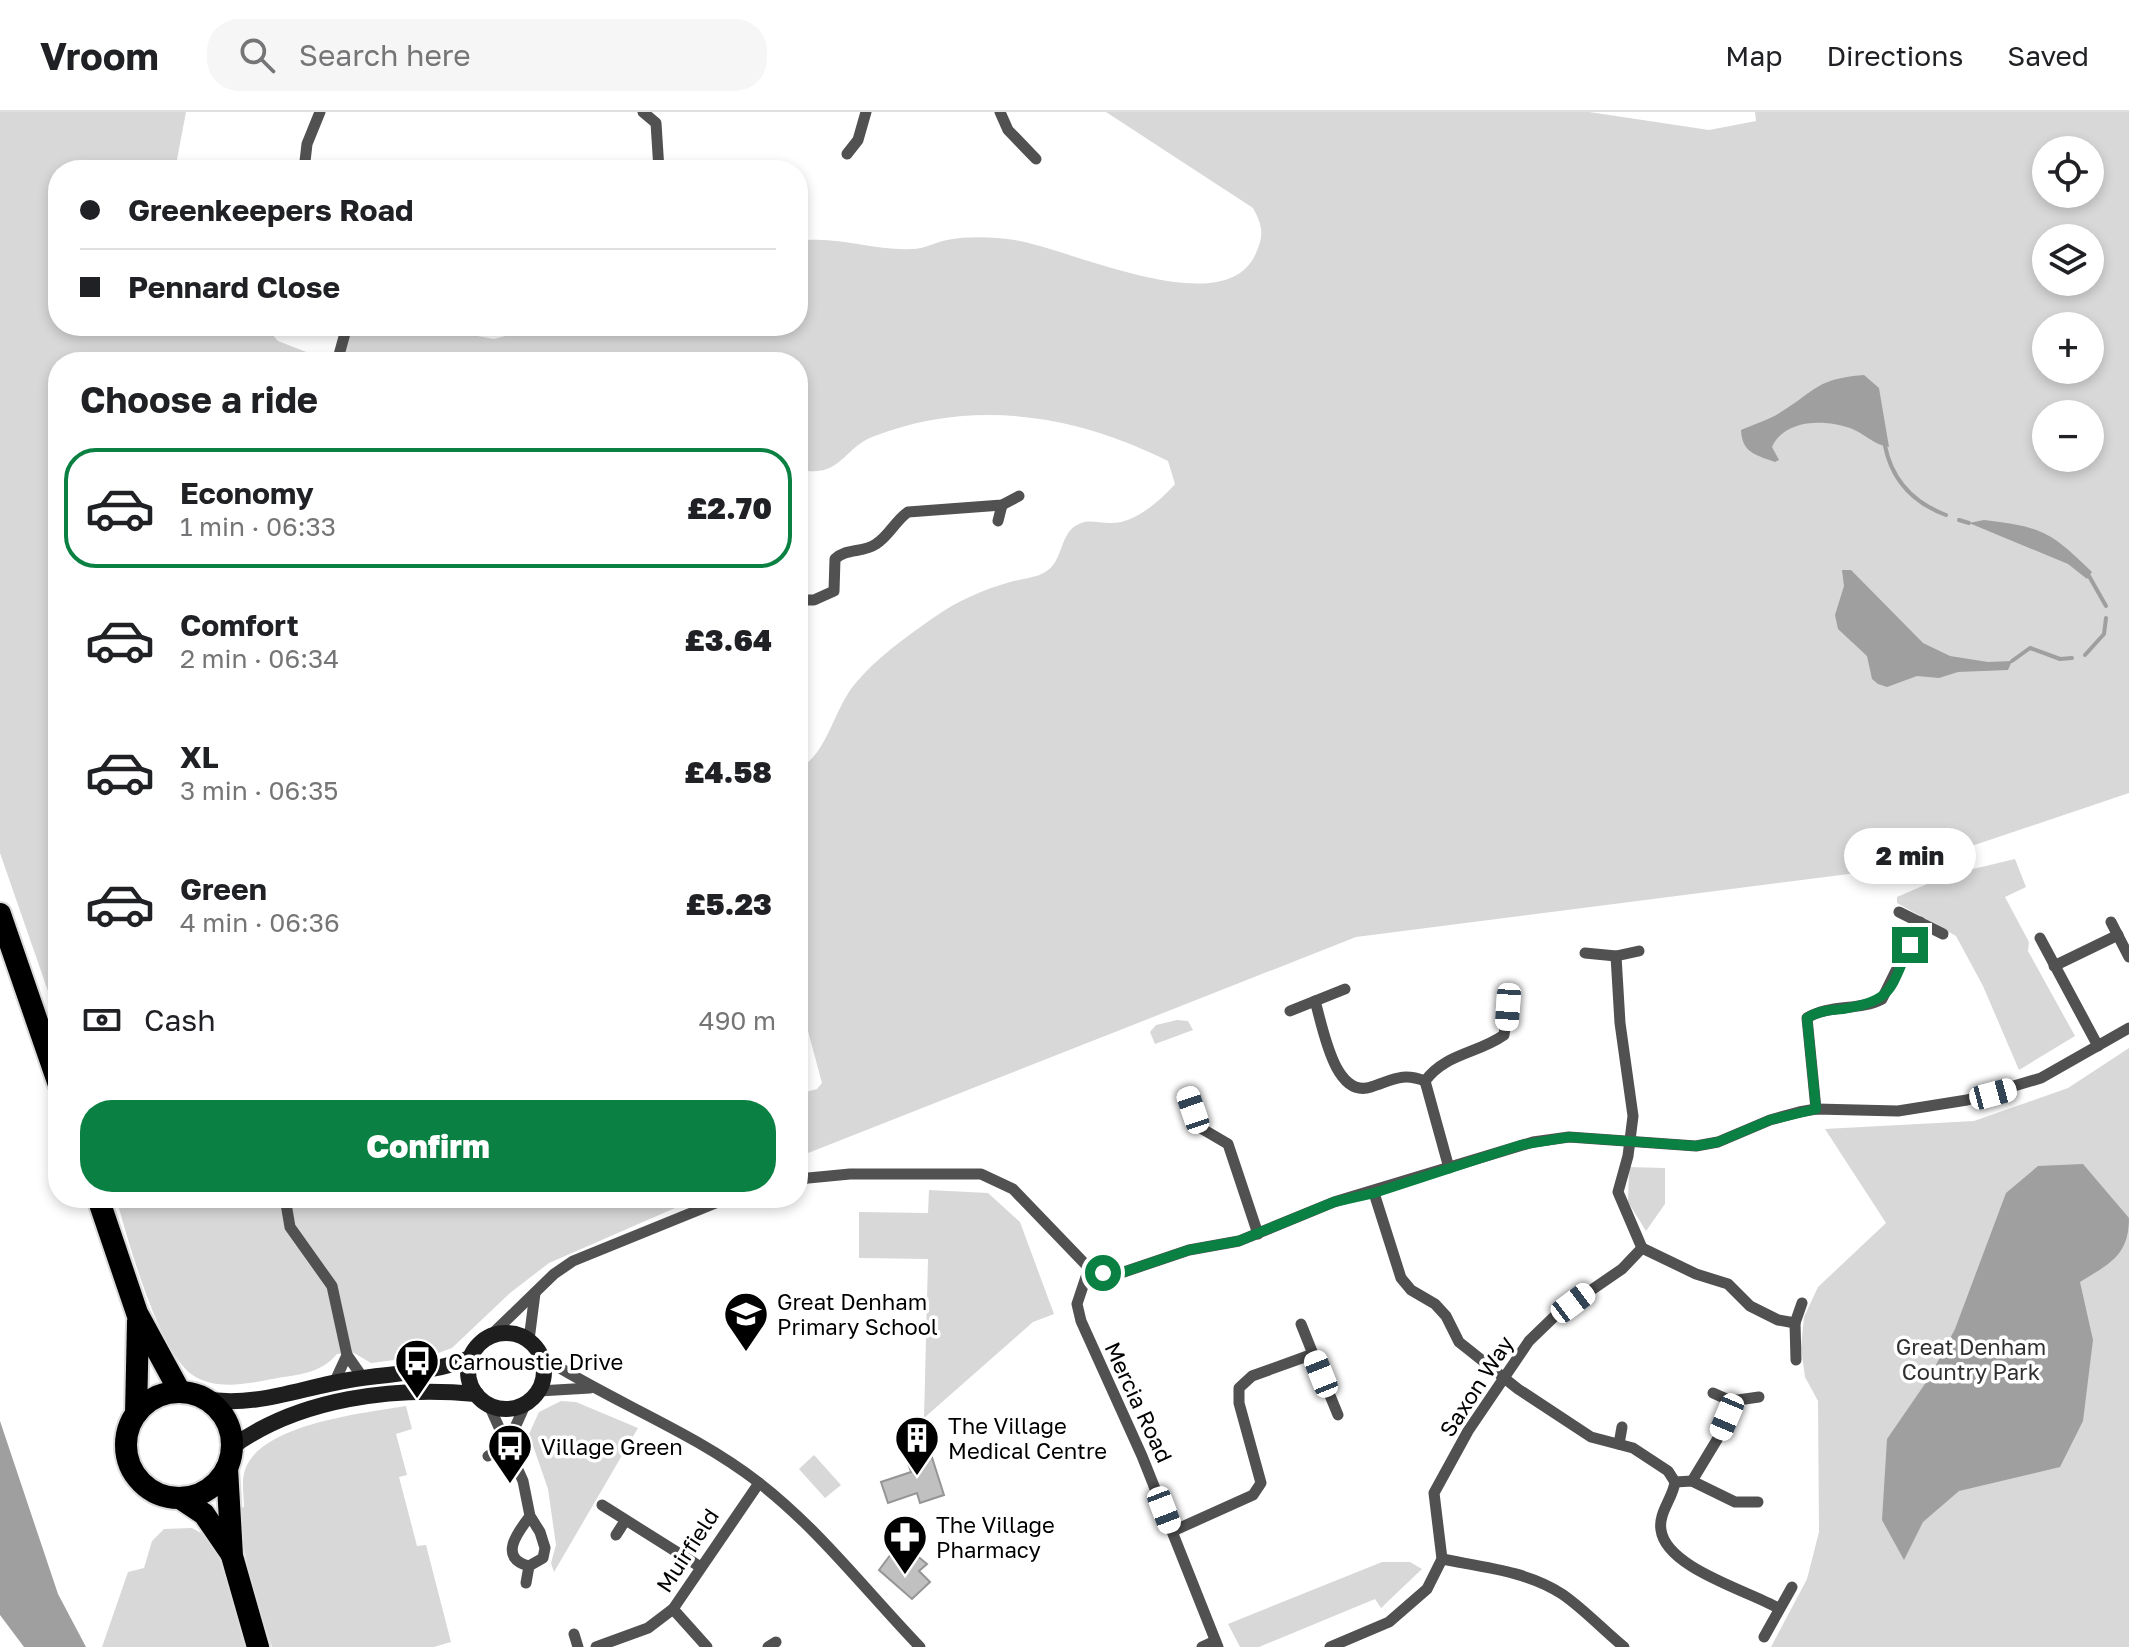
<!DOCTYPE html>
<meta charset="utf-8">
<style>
body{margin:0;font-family:"Golos Text",sans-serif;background:#f6f6f6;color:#202124;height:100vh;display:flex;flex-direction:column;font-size:30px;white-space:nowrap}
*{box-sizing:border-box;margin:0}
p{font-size:26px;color:#757577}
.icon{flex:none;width:44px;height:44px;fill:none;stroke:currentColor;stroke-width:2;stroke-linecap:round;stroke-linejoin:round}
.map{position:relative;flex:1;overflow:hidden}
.side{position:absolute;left:48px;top:240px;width:760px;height:856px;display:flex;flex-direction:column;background:#fff;border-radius:32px;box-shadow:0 4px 12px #0003}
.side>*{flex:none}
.banner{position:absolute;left:48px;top:48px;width:760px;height:176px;border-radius:32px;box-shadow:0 4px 12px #0003;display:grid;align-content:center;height:176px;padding:0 32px;background:#fff}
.buttons{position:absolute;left:2032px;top:24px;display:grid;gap:16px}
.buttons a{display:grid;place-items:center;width:72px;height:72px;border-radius:50%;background:#fff;box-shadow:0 4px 12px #0003;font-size:40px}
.end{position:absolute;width:36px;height:36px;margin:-18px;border:10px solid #0b8043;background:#fff;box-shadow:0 0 0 4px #fff}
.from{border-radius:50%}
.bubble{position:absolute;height:56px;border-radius:28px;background:#fff;box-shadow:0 4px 12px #0003;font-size:26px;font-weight:800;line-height:56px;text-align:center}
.car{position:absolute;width:24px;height:48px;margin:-24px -12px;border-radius:10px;box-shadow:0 0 6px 2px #0007;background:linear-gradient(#fff 24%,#345 0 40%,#fff 0 76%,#345 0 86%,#fff 0)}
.banner b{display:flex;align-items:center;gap:28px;height:76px;font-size:30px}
.banner b+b{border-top:2px solid #e0e0e0}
.banner i{width:20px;height:20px;background:#202124}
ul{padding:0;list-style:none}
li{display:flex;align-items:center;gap:24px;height:120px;margin:0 16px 12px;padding:0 16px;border:4px solid transparent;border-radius:32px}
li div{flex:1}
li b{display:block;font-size:30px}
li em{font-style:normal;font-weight:800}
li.active{border-color:#0b8043}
li>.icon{width:72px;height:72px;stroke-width:1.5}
h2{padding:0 32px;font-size:36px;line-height:96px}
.pay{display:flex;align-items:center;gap:20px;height:88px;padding:0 32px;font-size:30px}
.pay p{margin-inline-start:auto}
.action{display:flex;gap:16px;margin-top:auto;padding:16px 32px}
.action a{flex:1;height:92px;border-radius:32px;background:#0b8043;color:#fff;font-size:32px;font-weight:800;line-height:92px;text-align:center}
header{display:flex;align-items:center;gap:48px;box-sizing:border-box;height:112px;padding:0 40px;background:#fff;border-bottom:2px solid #e0e0e0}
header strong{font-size:38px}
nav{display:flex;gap:44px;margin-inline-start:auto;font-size:28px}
.search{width:560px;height:72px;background:#f6f6f6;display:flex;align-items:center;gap:20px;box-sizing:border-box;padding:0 28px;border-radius:32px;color:#757577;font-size:30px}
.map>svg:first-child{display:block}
.green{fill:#d8d8d8;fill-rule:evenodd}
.water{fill:#9f9f9f}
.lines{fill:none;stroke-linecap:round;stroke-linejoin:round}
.stream{stroke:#9f9f9f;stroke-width:4}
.building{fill:#c0c0c0;stroke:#959595;stroke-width:2}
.highway-casing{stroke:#dbdbdb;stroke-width:26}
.street{stroke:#515151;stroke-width:11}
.secondary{stroke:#1e1e1e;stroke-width:16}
.highway{stroke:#000;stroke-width:22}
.route{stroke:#0b8043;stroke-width:10}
.labels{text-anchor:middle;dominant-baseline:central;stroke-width:7;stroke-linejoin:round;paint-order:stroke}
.poi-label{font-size:22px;fill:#000;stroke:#fff;text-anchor:start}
.park-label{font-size:22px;fill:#2f2f2f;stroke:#fff}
.street-label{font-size:22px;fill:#000;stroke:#fff}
</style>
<header>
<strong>Vroom</strong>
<div class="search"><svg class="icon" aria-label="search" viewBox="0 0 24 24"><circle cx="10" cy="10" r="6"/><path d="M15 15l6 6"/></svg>Search here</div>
<nav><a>Map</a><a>Directions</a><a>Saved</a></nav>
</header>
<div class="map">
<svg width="2129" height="1535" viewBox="0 0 2129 1535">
<rect width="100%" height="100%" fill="#fff"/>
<!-- green -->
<g class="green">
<path d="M0,0h186l-11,58h-117v156h207l13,15 54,21h-274v658l-58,-167z"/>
<path d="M1106,0h483l120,18 47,-9 -1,-9h374v681l-217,73 -556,71 -558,220v-63l19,-5 5,-6 -24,-89v-225c29,-14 35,-58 56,-84 22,-27 52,-48 79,-67 24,-17 49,-28 77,-36 11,-3 26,-4 35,-10 19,-10 14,-40 34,-48 10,-5 19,-1 30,-1 24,2 51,-22 66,-39l-7,-23c-94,-47 -196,-63 -296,-24 -28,11 -33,43 -74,32v-107h-461l10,-36h96l7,5 44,8 50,-13h254v-85c39,-6 75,10 114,8 12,0 24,-7 35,-9 21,-4 46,-3 67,0 55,8 212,85 242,13 8,-18 7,-27 -3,-45zM2046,38h44v44h-44zM2046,126h44v44h-44zM2046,214h44v44h-44zM2046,302h44v44h-44z"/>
<path d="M2015,747l11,28 -21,10 24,45 -1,9 47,85 -56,34 -36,-84 -27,-50 -59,-33v-6l51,-22z"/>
<path d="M1177,908l11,1 5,9 -38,14 -5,-12 6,-7z"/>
<path d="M2129,936v599h-358l36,-68 12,-47 -1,-131 -13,-24 -4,-29 3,-31 14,-30 68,-64 -61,-94 149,-8 94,-33z"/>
<path d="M1629,1055l36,1v36l-19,27 -18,-29z"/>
<path d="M929,1078l59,3 32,29 34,92 -21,8 -109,96 4,-159 -69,-1v-46l69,1z"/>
<path d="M116,1086h582l-149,65 -39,30 -58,55 -19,7 -62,8 -17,-10 -17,1c-18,21 -39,20 -65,25 -24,5 -56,11 -78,-3 -36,-23 -66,-137 -78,-178z"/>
<path d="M561,1289l15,1 62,26 -84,144 -3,-9 5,-18 -8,-56 -19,-55 10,-22z"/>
<path d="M406,1294l6,23 -16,5 11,41 -8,2 18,69 9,-1 25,97 -17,5h-162l-21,-65 -15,-73 8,-2c0,-11 -3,-27 1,-37 15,-46 119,-57 161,-64z"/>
<path d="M814,1343l27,30 -16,13 -26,-29z"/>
<path d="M192,1416l24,13 34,106h-148l26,-75 16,-4 8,-27 12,-12z"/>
<path d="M1382,1450h28l12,7 -41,39 -6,-9 -116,48h-19l-12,-23z"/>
</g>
<!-- water -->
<g class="water">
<path d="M1864,263l15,13 10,59c-15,-2 -25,-14 -39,-19 -25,-9 -66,-9 -78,19l7,13 -4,2c-19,-7 -33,-9 -34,-32 13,-6 28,-10 40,-18 37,-23 35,-33 83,-37z"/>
<path d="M1984,408c58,7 66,11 108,52l-5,7 -19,-15 -99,-41z"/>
<path d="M1842,458h9l72,73 27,13 38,6 24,-1 -4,9 -50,2 -19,6 -22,-2 -30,11 -9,-3 -6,-5 -5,-23 -29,-27 -3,-14 9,-29z"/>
<path d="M2083,1052l46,54c0,38 -20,46 -49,64l13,58 -10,81 -23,46 -101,24 -36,31 -19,38 -22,-40 5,-81 42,-61 26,-49 51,-136 32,-27z"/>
<path d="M0,1309l58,173 28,53h-62l-24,-32z"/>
</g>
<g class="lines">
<!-- stream -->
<g class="stream">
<path d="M1885,334c7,34 29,57 61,69"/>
<path d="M1959,408l10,3"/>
<path d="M2089,464l17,30"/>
<path d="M2085,543l19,-21 2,-16"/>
<path d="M2012,549l18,-13 30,11 12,-1"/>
</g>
</g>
<!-- building -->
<g class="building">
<path d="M928,1333l16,50 -24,8 -3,-10 -29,10 -7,-21 30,-10 -7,-20z"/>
<path d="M904,1433l23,19 -8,7 11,11 -18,17 -33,-29 15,-20 3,2z"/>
</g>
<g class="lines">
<!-- highway casing -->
<g class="highway-casing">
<g id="highway">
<path d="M0,802l58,168"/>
<path d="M98,1086l39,115 43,79"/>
<circle cx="179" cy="1333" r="53"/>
<path d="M136,1302l2,-92"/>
<path d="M227,1356l5,88 26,91"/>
<path d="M180,1386l24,16 26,38"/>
</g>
</g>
<!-- street -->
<g class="street">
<path d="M643,0l13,11 3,47"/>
<path d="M1000,0l8,18 28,29"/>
<path d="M847,42l11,-14 8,-28"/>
<path d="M304,58l3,-26 13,-32"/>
<path d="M337,250l10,-36"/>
<path d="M998,409l4,-16"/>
<path d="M798,488h16l20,-9 1,-32c11,-11 28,-6 41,-15 13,-8 19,-23 32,-32l94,-7 17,-9"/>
<path d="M1899,800l44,22"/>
<path d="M2111,810l18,35"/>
<path d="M2040,826l58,108"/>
<path d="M1585,841l31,3 23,-5"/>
<path d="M2054,854l64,-31"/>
<path d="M1315,889c8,26 19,98 56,86 22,-7 31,-15 54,-6"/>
<path d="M1290,899l55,-22"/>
<path d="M1188,982l11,33 29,17 30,90"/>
<path d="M1816,997l-9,-91c22,-14 52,-7 75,-19l38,-77"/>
<path d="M1449,1056l-24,-87c21,-28 52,-27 79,-46l4,-28"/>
<path d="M798,1067l52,-5h131l32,15 76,79 29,6 71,-24 50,-9 95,-39 199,-60 36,-5 127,9 22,-4 52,-22 29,-8 17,-3 82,2 69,-11 74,-22 88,-50"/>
<path d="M1374,1081l27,85 10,12 24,14 11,12 13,26 59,47 73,48 42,11 35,23 7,11c-2,16 -17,31 -14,48 5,38 88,61 117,78"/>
<path d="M285,1086l5,29 42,59 15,69 16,23"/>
<path d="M1642,1136l54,26 32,10 22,22 28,14 17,3"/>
<path d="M1089,1156l-12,36 4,17 61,135 76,191"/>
<path d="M1301,1212l12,30"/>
<path d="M490,1224l64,-62 19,-13 155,-63"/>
<path d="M529,1228l6,-47"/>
<path d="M542,1245c70,45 150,74 216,125 61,47 109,110 162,165"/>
<path d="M1796,1248l-1,-37 7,-20"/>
<path d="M334,1271l13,-28"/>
<path d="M539,1279l51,-3"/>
<path d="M1713,1281l18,8 28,-4"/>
<path d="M489,1293l34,76 7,35 10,16 5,16 -2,10 -14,8c-31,-8 -12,-33 1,-50"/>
<path d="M1619,1332l3,-17"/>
<path d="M488,1344l20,-13 18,-40"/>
<path d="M1692,1369l26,-43 13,-37"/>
<path d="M1675,1370l17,-1 43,21h23"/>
<path d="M602,1393l97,61"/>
<path d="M1173,1419l80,-36 8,-12 -22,-80v-15l13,-12 61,-22 25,61"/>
<path d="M616,1423l9,-14"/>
<path d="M1442,1447c40,8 85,12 120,35 22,15 41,36 62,53"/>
<path d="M526,1471l3,-17"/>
<path d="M673,1497l34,38"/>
<path d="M574,1522l4,13"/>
<path d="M1764,1525l28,-50"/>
<path d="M596,1535l52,-19 25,-19 86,-126"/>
<path d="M768,1535l8,-5"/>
<path d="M1202,1535l13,-6"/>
<path d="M1330,1535l59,-25 38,-33 15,-30 -8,-66 34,-62 61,-90 29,-28 64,-44 20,-21 -24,-56 10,-36 5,-40 -13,-93 -4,-67"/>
</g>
<!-- secondary -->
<g class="secondary">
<circle cx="506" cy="1259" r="38"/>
<path d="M204,1287c51,9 96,-11 145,-19 42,-7 82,-6 121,-22"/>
<path d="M232,1335c67,-49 163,-61 244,-53"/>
</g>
<!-- highway -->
<use href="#highway" class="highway"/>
</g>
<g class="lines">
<!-- route -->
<path class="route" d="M1103,1161l15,1 71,-24 50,-9 95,-39 40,-9 147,-48 48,-8 127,9 22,-4 52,-22 46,-11 -9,-91c11,-7 23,-8 36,-9 51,-8 47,-21 67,-64"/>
</g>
<!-- icons -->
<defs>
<g id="school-pin" transform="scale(2.3)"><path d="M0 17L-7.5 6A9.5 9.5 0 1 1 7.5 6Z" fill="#000" stroke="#fff"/><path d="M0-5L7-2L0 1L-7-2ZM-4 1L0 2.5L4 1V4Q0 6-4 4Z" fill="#fff"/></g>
<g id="bus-pin" transform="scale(2.3)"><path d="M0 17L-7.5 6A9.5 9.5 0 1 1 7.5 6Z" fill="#000" stroke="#fff"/><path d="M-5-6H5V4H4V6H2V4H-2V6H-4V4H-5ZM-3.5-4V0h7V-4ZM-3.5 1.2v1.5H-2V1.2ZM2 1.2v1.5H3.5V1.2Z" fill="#fff"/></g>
<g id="building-pin" transform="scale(2.3)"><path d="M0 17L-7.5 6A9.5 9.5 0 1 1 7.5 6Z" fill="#000" stroke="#fff"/><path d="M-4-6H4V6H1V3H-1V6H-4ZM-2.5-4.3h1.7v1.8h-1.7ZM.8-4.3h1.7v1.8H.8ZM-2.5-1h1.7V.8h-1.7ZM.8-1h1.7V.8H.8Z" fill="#fff"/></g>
<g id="pharmacy-pin" transform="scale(2.3)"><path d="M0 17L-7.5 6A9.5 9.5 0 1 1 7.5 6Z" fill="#000" stroke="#fff"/><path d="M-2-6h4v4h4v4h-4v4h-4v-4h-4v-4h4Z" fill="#fff"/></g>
</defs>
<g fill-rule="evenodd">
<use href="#school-pin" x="746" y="1202"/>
<use href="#bus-pin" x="417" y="1249"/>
<use href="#building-pin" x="917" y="1326"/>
<use href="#bus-pin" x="510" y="1334"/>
<use href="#pharmacy-pin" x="905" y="1425"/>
</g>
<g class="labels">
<!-- poi labels -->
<g class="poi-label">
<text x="777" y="1189">Great Denham<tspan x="777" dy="25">Primary School</tspan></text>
<text x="448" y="1249">Carnoustie Drive</text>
<text x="948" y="1313">The Village<tspan x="948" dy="25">Medical Centre</tspan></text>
<text x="541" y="1334">Village Green</text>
<text x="936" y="1412">The Village<tspan x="936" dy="25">Pharmacy</tspan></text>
</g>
<!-- park labels -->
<g class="park-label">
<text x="1971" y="1234">Great Denham<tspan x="1971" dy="25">Country Park</tspan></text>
</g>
<!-- street labels -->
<g class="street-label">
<text transform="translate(1476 1274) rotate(-57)">Saxon Way</text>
<text transform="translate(1139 1290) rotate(65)">Mercia Road</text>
<text transform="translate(687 1438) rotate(-57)">Muirfield</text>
</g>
</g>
</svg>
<div class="buttons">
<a><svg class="icon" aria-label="locate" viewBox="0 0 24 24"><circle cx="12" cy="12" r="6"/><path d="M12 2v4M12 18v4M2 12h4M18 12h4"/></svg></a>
<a><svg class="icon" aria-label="layers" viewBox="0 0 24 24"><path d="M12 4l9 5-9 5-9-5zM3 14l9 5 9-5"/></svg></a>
<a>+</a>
<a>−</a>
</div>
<i class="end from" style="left:1103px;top:1161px"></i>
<i class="end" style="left:1910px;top:833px"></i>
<div class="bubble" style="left:1844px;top:716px;width:132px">2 min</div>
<i class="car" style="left:1508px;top:895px;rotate:184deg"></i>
<i class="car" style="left:1993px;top:982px;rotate:75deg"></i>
<i class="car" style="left:1193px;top:998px;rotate:341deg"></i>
<i class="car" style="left:1573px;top:1191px;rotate:53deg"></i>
<i class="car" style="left:1321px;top:1262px;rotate:338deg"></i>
<i class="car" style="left:1727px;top:1305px;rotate:203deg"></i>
<i class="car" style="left:1164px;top:1398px;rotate:159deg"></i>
<div class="banner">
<b><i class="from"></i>Greenkeepers Road</b>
<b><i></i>Pennard Close</b>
</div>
<section class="side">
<h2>Choose a ride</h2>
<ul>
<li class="active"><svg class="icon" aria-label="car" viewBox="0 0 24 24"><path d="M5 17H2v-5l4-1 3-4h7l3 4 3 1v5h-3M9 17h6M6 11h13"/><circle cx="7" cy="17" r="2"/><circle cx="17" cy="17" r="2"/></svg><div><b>Economy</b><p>1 min · 06:33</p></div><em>£2.70</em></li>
<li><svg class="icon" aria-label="car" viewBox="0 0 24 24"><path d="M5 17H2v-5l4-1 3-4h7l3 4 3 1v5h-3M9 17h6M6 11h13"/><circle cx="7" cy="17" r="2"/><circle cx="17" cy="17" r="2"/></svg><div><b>Comfort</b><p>2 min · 06:34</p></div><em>£3.64</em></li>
<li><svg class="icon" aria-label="car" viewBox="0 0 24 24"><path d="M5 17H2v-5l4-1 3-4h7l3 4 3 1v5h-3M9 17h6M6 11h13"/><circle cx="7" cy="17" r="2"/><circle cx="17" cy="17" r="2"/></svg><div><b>XL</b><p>3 min · 06:35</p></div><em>£4.58</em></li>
<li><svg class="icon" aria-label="car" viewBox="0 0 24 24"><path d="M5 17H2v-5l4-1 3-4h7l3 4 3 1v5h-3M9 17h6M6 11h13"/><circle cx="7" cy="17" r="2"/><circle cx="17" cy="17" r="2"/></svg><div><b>Green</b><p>4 min · 06:36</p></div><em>£5.23</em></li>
</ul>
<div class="pay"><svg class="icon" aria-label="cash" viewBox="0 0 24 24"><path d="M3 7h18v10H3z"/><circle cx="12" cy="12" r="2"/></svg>Cash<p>490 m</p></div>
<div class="action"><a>Confirm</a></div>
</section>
</div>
